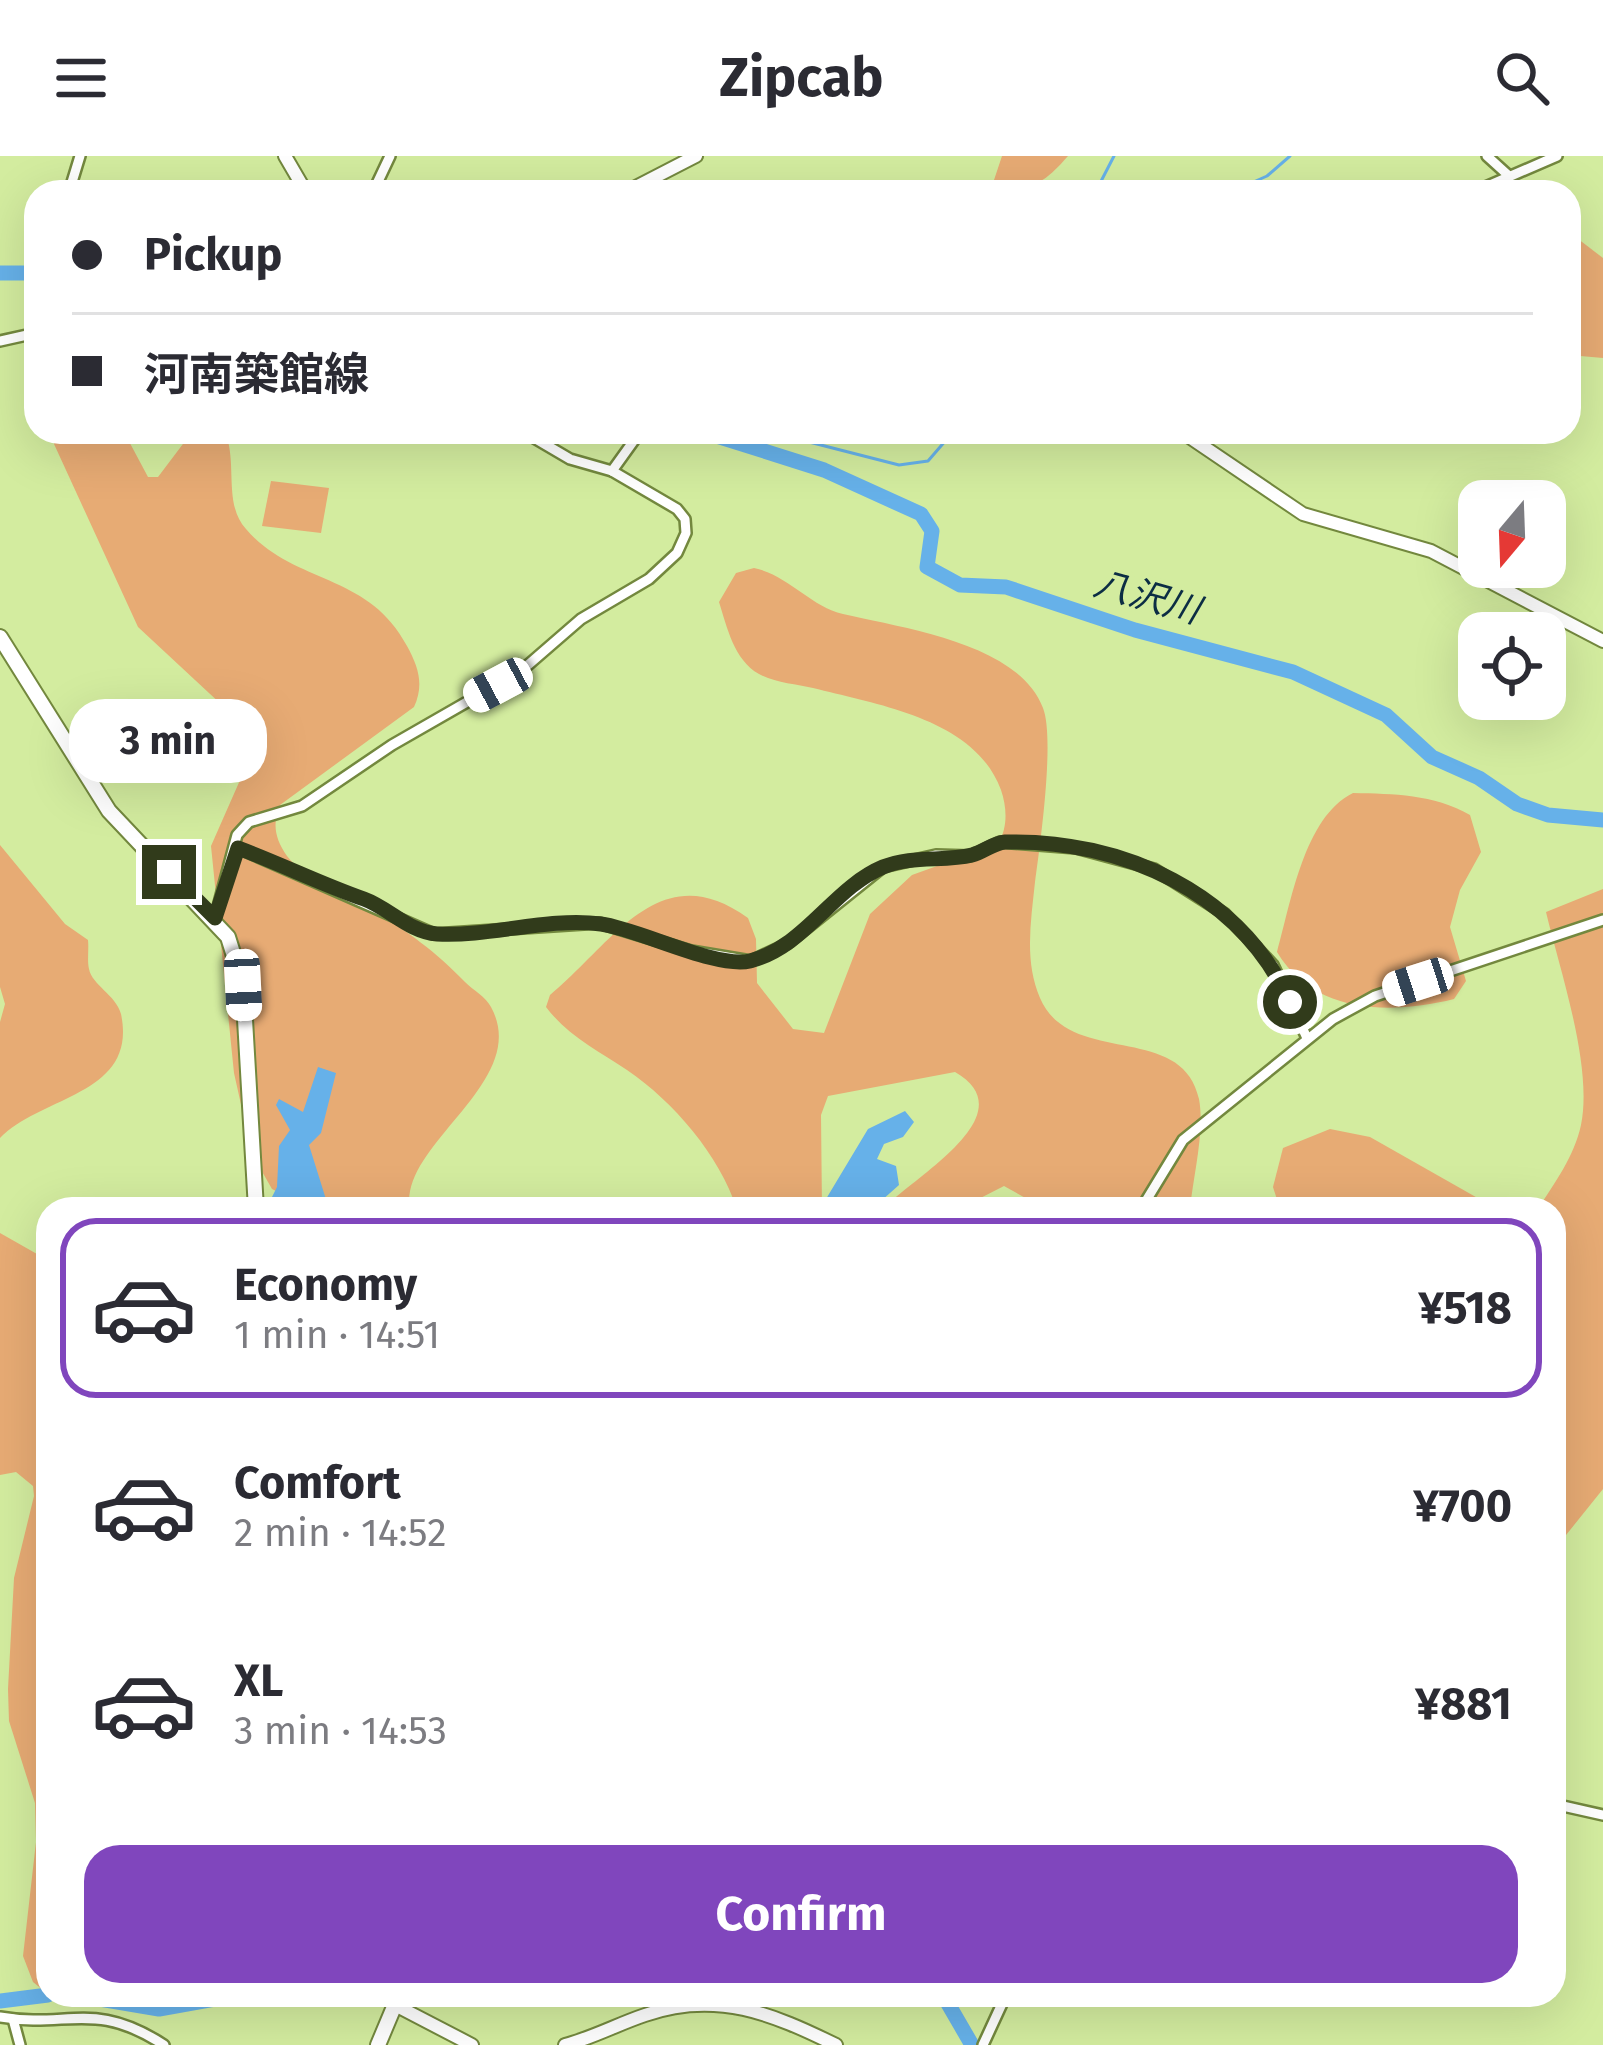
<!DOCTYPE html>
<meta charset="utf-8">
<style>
body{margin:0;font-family:"Fira Sans","Noto Sans JP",sans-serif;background:#f2f2f3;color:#2b2b33;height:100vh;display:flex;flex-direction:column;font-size:45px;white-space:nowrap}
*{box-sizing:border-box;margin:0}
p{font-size:39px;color:#7c7c81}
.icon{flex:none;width:66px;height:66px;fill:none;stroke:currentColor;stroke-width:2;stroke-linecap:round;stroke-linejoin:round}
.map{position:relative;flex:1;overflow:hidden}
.details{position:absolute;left:36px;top:1041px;width:1530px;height:810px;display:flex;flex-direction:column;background:#fff;border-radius:36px;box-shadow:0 12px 48px #0002}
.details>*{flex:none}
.banner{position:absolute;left:24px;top:24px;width:1557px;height:264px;border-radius:36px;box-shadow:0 12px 48px #0002;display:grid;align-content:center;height:264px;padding:0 48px;background:#fff}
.needle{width:78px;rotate:199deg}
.buttons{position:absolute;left:1458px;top:324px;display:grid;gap:24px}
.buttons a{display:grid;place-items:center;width:108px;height:108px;border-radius:24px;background:#fff;box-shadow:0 12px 48px #0002;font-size:60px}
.end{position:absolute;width:54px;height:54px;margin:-27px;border:15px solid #313b1b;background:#fff;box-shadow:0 0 0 6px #fff}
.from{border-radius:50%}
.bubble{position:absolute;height:84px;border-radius:36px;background:#fff;box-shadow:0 12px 48px #0002;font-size:39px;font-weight:700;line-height:84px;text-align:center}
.car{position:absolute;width:36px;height:72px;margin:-36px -18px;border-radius:15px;box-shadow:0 0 9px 3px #0007;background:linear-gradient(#fff 24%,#345 0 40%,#fff 0 76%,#345 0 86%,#fff 0)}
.banner b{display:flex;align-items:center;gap:42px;height:114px;font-size:45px}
.banner b+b{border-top:3px solid #e1e1e2}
.banner i{width:30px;height:30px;background:#2b2b33}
ul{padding:21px 0 0;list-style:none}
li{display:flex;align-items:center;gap:36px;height:180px;margin:0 24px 18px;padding:0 24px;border:6px solid transparent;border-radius:36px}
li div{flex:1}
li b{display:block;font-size:45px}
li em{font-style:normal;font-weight:700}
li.current{border-color:#8046bd}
li>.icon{width:108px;height:108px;stroke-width:1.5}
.cta{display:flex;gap:24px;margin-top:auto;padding:24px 48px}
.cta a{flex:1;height:138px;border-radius:36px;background:#8046bd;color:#fff;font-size:48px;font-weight:700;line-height:138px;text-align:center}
header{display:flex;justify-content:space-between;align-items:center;height:156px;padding:0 48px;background:#fff;font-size:54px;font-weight:700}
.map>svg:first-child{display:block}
.green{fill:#e7ab74}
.water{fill:#66b1e9}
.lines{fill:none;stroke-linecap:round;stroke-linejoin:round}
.stream{stroke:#66b1e9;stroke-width:3}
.river{stroke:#66b1e9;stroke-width:15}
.street-casing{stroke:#73883e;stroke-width:14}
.secondary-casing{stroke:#73883e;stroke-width:16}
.primary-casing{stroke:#73883e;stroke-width:18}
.street{stroke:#fff;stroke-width:9}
.secondary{stroke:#fff;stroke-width:12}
.primary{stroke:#fff;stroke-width:14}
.route{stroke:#313b1b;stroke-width:15}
.labels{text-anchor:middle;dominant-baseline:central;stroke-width:10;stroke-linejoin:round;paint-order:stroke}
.water-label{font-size:36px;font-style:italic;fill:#0c2d44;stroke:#d3ec9f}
</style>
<header><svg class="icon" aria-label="menu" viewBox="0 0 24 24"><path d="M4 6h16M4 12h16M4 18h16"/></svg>Zipcab<svg class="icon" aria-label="search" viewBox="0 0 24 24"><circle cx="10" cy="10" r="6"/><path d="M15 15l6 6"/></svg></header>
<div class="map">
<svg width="1603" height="1889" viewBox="0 0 1603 1889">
<rect width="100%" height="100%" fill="#d3ec9f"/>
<!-- green -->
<g class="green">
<path d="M1002,0h66c-25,29 -40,36 -78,36z"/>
<path d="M1569,76l34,26v100l-34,-3z"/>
<path d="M57,276h67l24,45h10l34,-45h33c13,31 -2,72 21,97 48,56 122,43 161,117 12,22 17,39 7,61l-134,98c-8,19 -5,34 7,51 19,24 58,39 84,54 37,21 65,42 94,72 8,8 21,15 26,25 41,75 -93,137 -81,202h-98l-40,-20 -20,-35 -18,-81 -23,-227 37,-84 4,-29 -114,-106 -84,-183z"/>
<path d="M271,325l58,7 -8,45 -59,-7z"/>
<path d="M754,412c34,7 56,38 89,46 59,14 176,29 200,94 12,31 -3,137 -8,174 -4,39 -11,79 5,116 30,70 142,23 159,101 6,32 -6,78 -9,110h-145l-41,-23 -45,23h-76c30,-32 145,-95 72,-137l-127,24 -7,19 1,94h-85c-18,-54 -63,-107 -110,-139 -30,-20 -59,-34 -81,-63l4,-12c63,-52 110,-141 198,-77l8,21 1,44 36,46 31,4 46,-119 42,-39 86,-31c10,-17 9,-36 3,-54 -26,-71 -122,-85 -188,-102 -17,-4 -38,-5 -54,-14 -25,-14 -32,-47 -40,-72l17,-29z"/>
<path d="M1353,637c41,1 80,1 117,22l11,37 -21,38 -10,37 16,54 -12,18c-64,16 -140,15 -177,-47 14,-49 27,-135 76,-159z"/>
<path d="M0,689l65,79 23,16c1,9 -1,21 1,29 3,16 27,26 32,45 17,81 -79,81 -121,124v-116l5,-18 -5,-17z"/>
<path d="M1603,733v600l-49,61v-341h-16c17,-27 36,-52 43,-84 12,-59 -21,-154 -35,-213z"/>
<path d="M1330,973l40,8 127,72h-217l-7,-22 10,-39z"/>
<path d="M0,1077l37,21 11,16v724l-15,-12 -10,-26 13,-114 -1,-39 -26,-82 -1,-32 6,-111 20,-82 -1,-10 -17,-14 -16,3z"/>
</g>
<!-- water -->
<g class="water">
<path d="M318,911l18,6 -15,60 -12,12 20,64h-63l11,-22 2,-41 11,-16 -14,-25 3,-6 24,13z"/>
<path d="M905,955l9,11 -11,15 -19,7 -7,15 19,7 3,19 -27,24h-52l48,-80z"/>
</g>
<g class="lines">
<!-- stream -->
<g class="stream">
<path d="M1096,35l18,-35"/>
<path d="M1231,36l36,-16 23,-20"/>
<path d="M770,276l129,33 29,-4 25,-29"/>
<path d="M736,290l14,-14"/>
</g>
<!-- river -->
<g class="river">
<path d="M0,117h36"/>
<path d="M704,276l120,38 97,44 11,17 -5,36 33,18 46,2 129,43 158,42 93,43 46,42 47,21 38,26 31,11 55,5"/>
<path d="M76,1839l83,14 78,-14"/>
<path d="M943,1839l29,50"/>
<path d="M0,1845l48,-6"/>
</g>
<!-- street casing -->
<g class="street-casing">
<g id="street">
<path d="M1487,0l21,19"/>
<path d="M69,36l11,-36"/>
<path d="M373,36l17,-36"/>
<path d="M1474,36l83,-36"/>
<path d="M0,185l36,-8"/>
<path d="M612,315l28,-39"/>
<path d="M238,692l196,86 165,-11 92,28 60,10 36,-17 96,-77 53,-12 34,1 30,-14 76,6 78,21 71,45 48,51 34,73"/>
<path d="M215,762l22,-83 12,-13 53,-16 90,-61 129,-74 60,-52 68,-40 28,-26 9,-20 -1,-14 -8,-10 -65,-38 -42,-12 -46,-27"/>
<path d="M1141,1053l42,-69 150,-121 42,-23 228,-76"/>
<path d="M1554,1648l49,11"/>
<path d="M0,1861c68,12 93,-18 164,28"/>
<path d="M13,1863l7,26"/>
<path d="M983,1889l23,-50"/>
</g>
</g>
<!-- secondary casing -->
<g class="secondary-casing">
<g id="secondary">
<path d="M285,0l21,36"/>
<path d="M626,36l70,-36"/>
<path d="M1182,276l121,82 128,37 172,90"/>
<path d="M395,1849l77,40"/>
<path d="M565,1889c27,-7 53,-21 80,-30 71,-25 128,-1 191,30"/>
</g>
</g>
<!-- primary casing -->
<g class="primary-casing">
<g id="primary">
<path d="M0,481l109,174 119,126 15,48 13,224"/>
<path d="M378,1889l21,-50"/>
</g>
</g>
<!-- street -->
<use href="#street" class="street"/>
<!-- secondary -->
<use href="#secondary" class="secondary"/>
<!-- primary -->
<use href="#primary" class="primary"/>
</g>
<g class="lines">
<!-- route -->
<path class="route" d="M169,716l46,46 23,-70c43,16 83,36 126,51 25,9 45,33 73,35 54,3 110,-17 164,-10 38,5 115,45 149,37 55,-14 83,-73 133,-94 29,-12 61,-5 89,-12 12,-3 21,-12 33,-13 118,-3 235,51 285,160"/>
</g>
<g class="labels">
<!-- water labels -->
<g class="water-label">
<text transform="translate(1147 441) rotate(16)">八沢川</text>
</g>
</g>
</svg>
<div class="buttons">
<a><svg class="needle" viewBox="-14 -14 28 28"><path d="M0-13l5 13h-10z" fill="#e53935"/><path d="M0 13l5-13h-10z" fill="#7c7c81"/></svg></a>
<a><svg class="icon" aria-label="locate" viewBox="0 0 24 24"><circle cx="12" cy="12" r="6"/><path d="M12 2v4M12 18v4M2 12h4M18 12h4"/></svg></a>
</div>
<i class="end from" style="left:1290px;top:846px"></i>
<i class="end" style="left:169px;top:716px"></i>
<div class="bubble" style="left:69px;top:543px;width:198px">3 min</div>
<i class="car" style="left:498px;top:529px;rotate:242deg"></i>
<i class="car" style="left:1418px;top:826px;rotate:252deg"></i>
<i class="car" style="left:243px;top:829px;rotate:177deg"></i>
<div class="banner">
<b><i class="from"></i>Pickup</b>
<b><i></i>河南築館線</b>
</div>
<section class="details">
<ul>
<li class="current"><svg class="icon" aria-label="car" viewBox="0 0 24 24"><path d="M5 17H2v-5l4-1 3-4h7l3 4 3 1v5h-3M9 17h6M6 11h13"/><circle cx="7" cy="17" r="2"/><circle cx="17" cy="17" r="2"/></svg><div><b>Economy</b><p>1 min · 14:51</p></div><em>¥518</em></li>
<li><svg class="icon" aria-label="car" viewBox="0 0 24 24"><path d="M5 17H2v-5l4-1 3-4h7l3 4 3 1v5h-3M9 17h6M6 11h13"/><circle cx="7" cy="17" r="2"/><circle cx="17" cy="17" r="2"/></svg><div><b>Comfort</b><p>2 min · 14:52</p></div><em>¥700</em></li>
<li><svg class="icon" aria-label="car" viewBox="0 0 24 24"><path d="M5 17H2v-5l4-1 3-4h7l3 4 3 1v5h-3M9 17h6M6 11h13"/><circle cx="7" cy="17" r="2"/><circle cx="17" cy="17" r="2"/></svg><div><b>XL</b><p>3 min · 14:53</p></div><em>¥881</em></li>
</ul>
<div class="cta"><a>Confirm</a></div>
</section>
</div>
